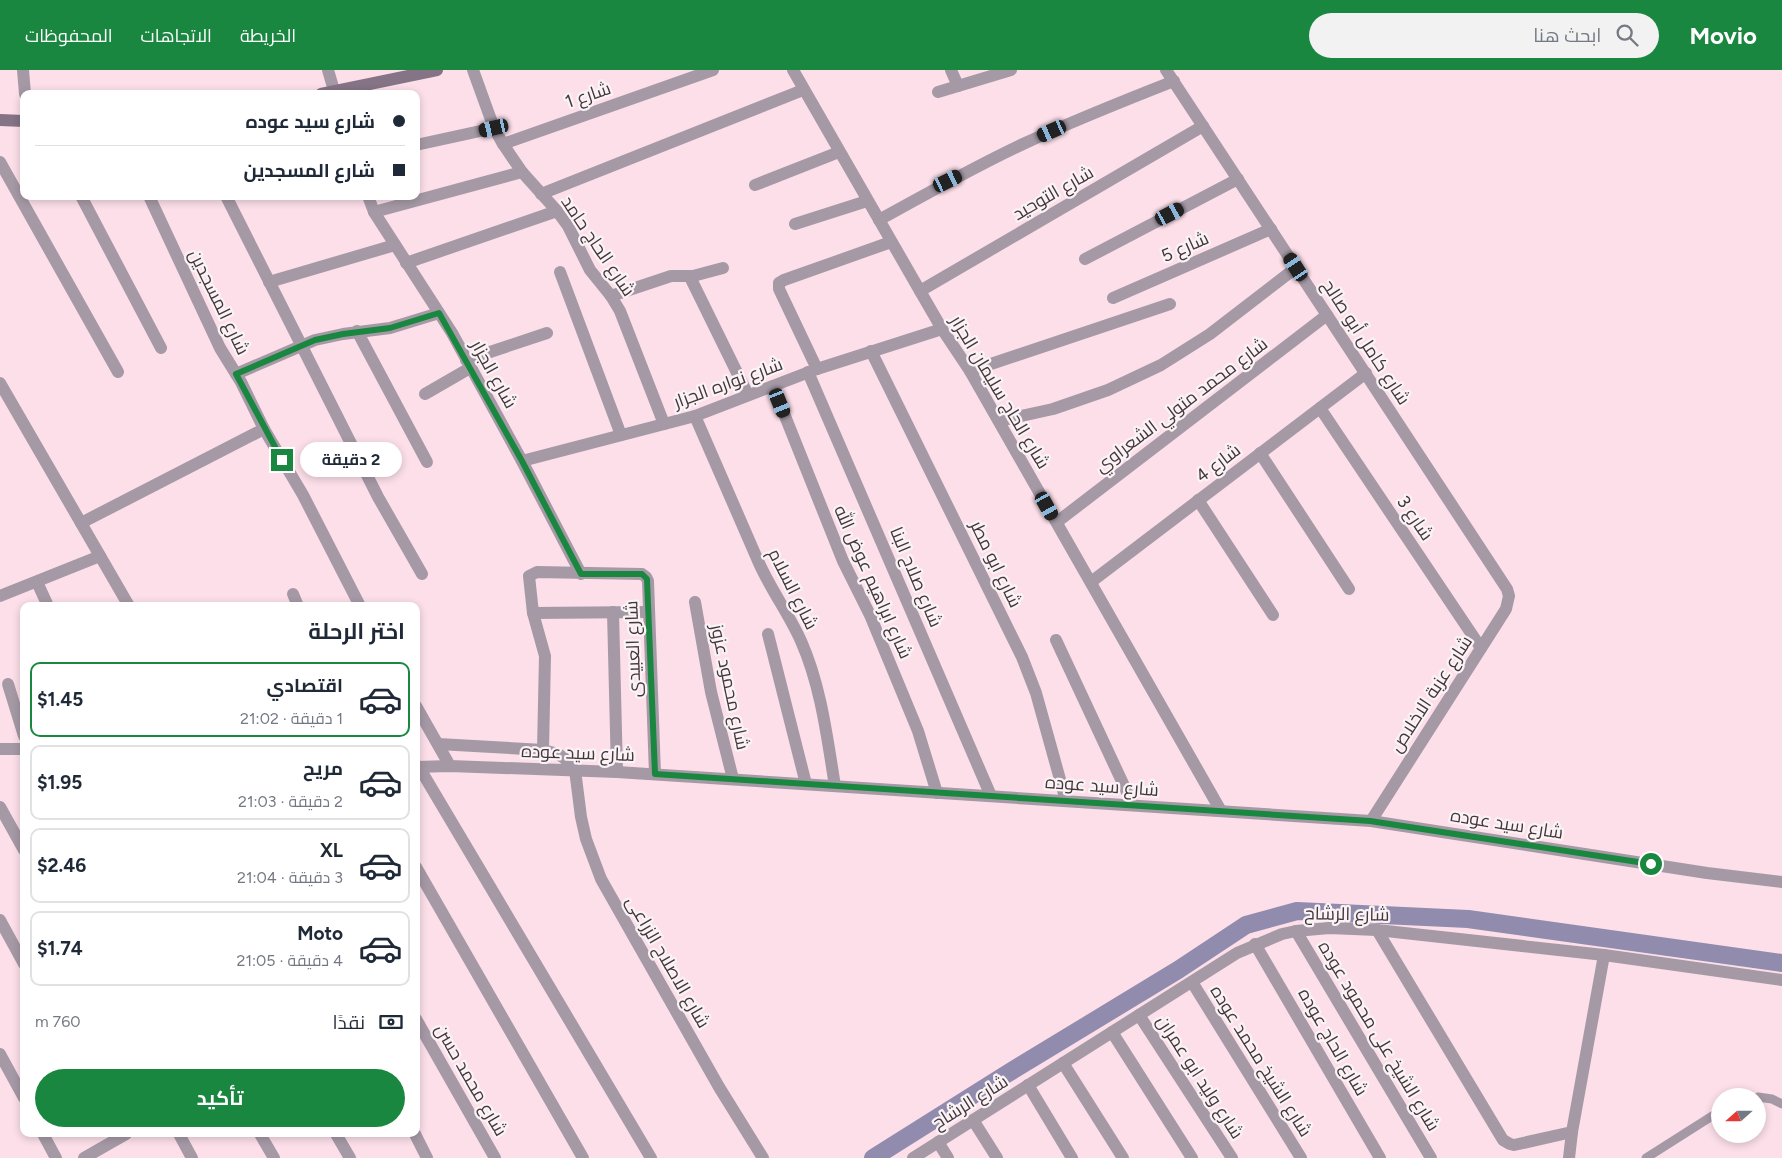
<!DOCTYPE html>
<html lang="ar">
<meta charset="utf-8">
<style>
body{margin:0;font-family:Figtree,Cairo,sans-serif;background:#f2f2f3;color:#1f2937;direction:rtl;height:100vh;display:flex;flex-direction:column;font-size:19px;white-space:nowrap}
*{box-sizing:border-box;margin:0}
p{font-size:16px;color:#747a83}
.icon{flex:none;width:28px;height:28px;fill:none;stroke:currentColor;stroke-width:2;stroke-linecap:round;stroke-linejoin:round}
.map{position:relative;flex:1;overflow:hidden;direction:ltr}
.panel{position:absolute;left:20px;top:532px;width:400px;height:535px;display:flex;flex-direction:column;background:#fff;border-radius:10px;box-shadow:0 2px 8px #0003;direction:rtl}
.panel>*{flex:none}
.hud{position:absolute;left:20px;top:20px;width:400px;height:110px;border-radius:10px;box-shadow:0 2px 8px #0003;direction:rtl;display:grid;align-content:center;height:110px;padding:0 15px;background:#fff}
.needle{width:32px;rotate:249deg}
.buttons{position:absolute;left:1711px;top:1018px;display:grid;gap:10px}
.buttons a{display:grid;place-items:center;width:55px;height:55px;border-radius:50%;background:#fff;box-shadow:0 2px 8px #0003;font-size:25px}
.end{position:absolute;width:22px;height:22px;margin:-11px;border:6px solid #19873f;background:#fff;box-shadow:0 0 0 2px #fff}
.from{border-radius:50%}
.bubble{position:absolute;height:35px;border-radius:18px;background:#fff;box-shadow:0 2px 8px #0003;font-size:16px;font-weight:700;line-height:35px;text-align:center;direction:rtl}
.car{position:absolute;width:15px;height:30px;margin:-15px -8px;border-radius:6px;box-shadow:0 0 4px 1px #0007;background:linear-gradient(#222 24%,#8ab4d8 0 40%,#222 0 76%,#8ab4d8 0 86%,#222 0)}
.hud b{display:flex;align-items:center;gap:18px;height:48px;font-size:19px}
.hud b+b{border-top:1px solid #e0e1e3}
.hud i{width:12px;height:12px;background:#1f2937}
ul{padding:0;list-style:none}
li{display:flex;align-items:center;gap:15px;height:75px;margin:0 10px 8px;padding:0 5px;border:2px solid #e0e1e3;border-radius:10px}
li div{flex:1}
li b{display:block;font-size:19px}
li em{font-style:normal;font-weight:700}
li.active{border-color:#19873f}
li>.icon{width:45px;height:45px;stroke-width:1.5}
h2{padding:0 15px;font-size:22px;line-height:60px}
.pay{display:flex;align-items:center;gap:12px;height:55px;padding:0 15px;font-size:19px}
.pay p{margin-inline-start:auto}
.primary-button{display:flex;gap:10px;margin-top:auto;padding:10px 15px}
.primary-button a{flex:1;height:58px;border-radius:30px;background:#19873f;color:#fff;font-size:20px;font-weight:700;line-height:58px;text-align:center}
header{display:flex;align-items:center;gap:30px;box-sizing:border-box;height:70px;padding:0 25px;background:#19873f;color:#fff}
header strong{font-size:24px}
nav{display:flex;gap:28px;margin-inline-start:auto;font-size:18px}
.search{width:350px;height:45px;background:#f2f2f3;display:flex;align-items:center;gap:12px;box-sizing:border-box;padding:0 18px;border-radius:28px;color:#747a83;font-size:19px}
.map>svg:first-child{display:block}
.lines{fill:none;stroke-linecap:round;stroke-linejoin:round}
.canal{stroke:#918bad;stroke-width:18}
.lane{stroke:#a599a6;stroke-width:9}
.street{stroke:#a599a6;stroke-width:12}
.secondary{stroke:#857386;stroke-width:12}
.route{stroke:#19873f;stroke-width:6}
.labels{text-anchor:middle;dominant-baseline:central;stroke-width:4.5;stroke-linejoin:round;paint-order:stroke}
.street-label{font-size:18px;fill:#44363b;stroke:#faf3f5}
</style>
<header>
<strong>Movio</strong>
<div class="search"><svg class="icon" aria-label="search" viewBox="0 0 24 24"><circle cx="10" cy="10" r="6"/><path d="M15 15l6 6"/></svg>ابحث هنا</div>
<nav><a>الخريطة</a><a>الاتجاهات</a><a>المحفوظات</a></nav>
</header>
<div class="map">
<svg width="1782" height="1088" viewBox="0 0 1782 1088">
<rect width="100%" height="100%" fill="#fcdfe9"/>
<g class="lines">
<!-- canal -->
<path class="canal" d="M873,1088l132,-83 173,-105 68,-45 51,-14 171,8 314,44"/>
<!-- lane -->
<g class="lane">
<path d="M1758,1027l14,2 10,5"/>
<path d="M1646,1088l74,-47"/>
</g>
<!-- street -->
<g class="street">
<path d="M23,0l2,24"/>
<path d="M328,0l7,24"/>
<path d="M473,0l21,58 9,16 19,28 35,39 11,15 22,44 21,26 9,15 44,113"/>
<path d="M793,0l127,221 22,38 28,42 251,440"/>
<path d="M951,0l7,16"/>
<path d="M1166,0l341,519 2,7 -3,13 -135,212"/>
<path d="M938,22l73,-22"/>
<path d="M503,74l210,-74"/>
<path d="M416,75l78,-17"/>
<path d="M0,92l118,210"/>
<path d="M755,115l84,-33"/>
<path d="M541,124l262,-104"/>
<path d="M81,126l80,152"/>
<path d="M149,126l71,152 21,34 23,47 39,66 57,111"/>
<path d="M226,126l152,301 44,77"/>
<path d="M368,126l6,16 78,121 70,128 59,113"/>
<path d="M374,142l148,-40"/>
<path d="M879,150c47,-26 95,-53 144,-76 50,-23 100,-43 151,-63"/>
<path d="M795,154l72,-23"/>
<path d="M1085,189l153,-80"/>
<path d="M406,193l151,-52"/>
<path d="M560,202l61,163"/>
<path d="M690,207l58,118"/>
<path d="M269,212l126,-37"/>
<path d="M920,221l283,-165"/>
<path d="M611,226l60,-20h22l30,-8"/>
<path d="M1113,228l158,-69"/>
<path d="M357,261l70,131"/>
<path d="M871,281l151,306 14,36 30,108"/>
<path d="M466,290l81,-27"/>
<path d="M817,299l-38,-80v-6l5,-3 107,-38"/>
<path d="M970,301l200,-67"/>
<path d="M808,302l183,424"/>
<path d="M236,304l79,-34 28,-6 47,-6 49,-15"/>
<path d="M0,313l129,223"/>
<path d="M773,316l70,175 27,54 48,116 19,62"/>
<path d="M425,324l45,-26"/>
<path d="M1320,338l161,240"/>
<path d="M695,346l64,147c12,27 30,51 42,78 20,45 26,96 34,145"/>
<path d="M999,351l54,-12 55,-19 53,-25 49,-31 87,-67"/>
<path d="M1260,383l89,136"/>
<path d="M522,391l173,-45 122,-47 125,-40"/>
<path d="M1198,430l75,115"/>
<path d="M1057,452l270,-207"/>
<path d="M81,453l183,-94"/>
<path d="M37,512l11,24"/>
<path d="M1091,512l275,-209"/>
<path d="M293,524l5,12"/>
<path d="M0,526l100,-40"/>
<path d="M695,532l16,90 22,87"/>
<path d="M613,542l4,160"/>
<path d="M533,543l116,-1"/>
<path d="M768,564l38,150"/>
<path d="M1056,570l77,165"/>
<path d="M8,614l16,52"/>
<path d="M416,636l34,60"/>
<path d="M438,674l105,6 15,4 6,4 11,12 6,47 5,22 15,40 118,208 44,71"/>
<path d="M0,679h24"/>
<path d="M543,680l2,-94 -12,-43 -4,-37 8,-4 105,2 4,3 2,4 7,193"/>
<path d="M416,697l34,-1 167,6 754,49 336,52 75,9"/>
<path d="M419,697l232,391"/>
<path d="M0,737l24,43"/>
<path d="M416,797l167,291"/>
<path d="M0,850l24,44"/>
<path d="M1377,860l126,210 7,4 4,1 58,-13"/>
<path d="M1296,861l135,227"/>
<path d="M1255,874l125,214"/>
<path d="M1192,912l109,176"/>
<path d="M1139,945l93,143"/>
<path d="M416,949l79,139"/>
<path d="M1112,962l80,126"/>
<path d="M0,984l24,44"/>
<path d="M1063,993l60,95"/>
<path d="M1028,1015l44,73"/>
<path d="M973,1050l24,38"/>
<path d="M43,1064l13,24"/>
<path d="M179,1064l13,24"/>
<path d="M260,1064l14,24"/>
<path d="M336,1064l14,24"/>
<path d="M415,1064l12,24"/>
<path d="M938,1072l10,16"/>
<path d="M84,1088l42,-24"/>
<path d="M913,1088l324,-205 45,-19 14,-3 33,-3 48,2 227,25 178,25"/>
<path d="M1569,1088l3,-26 32,-177"/>
</g>
<!-- secondary -->
<g class="secondary">
<path d="M321,24l116,-24"/>
<path d="M0,50l24,1"/>
</g>
</g>
<g class="lines">
<!-- route -->
<path class="route" d="M282,390l-46,-86 79,-34 28,-6 47,-6 49,-15 83,148 59,113h61l5,5 8,195 715,47 281,43"/>
</g>
<g class="labels">
<!-- street labels -->
<g class="street-label">
<text transform="translate(588 25) rotate(-19)">شارع 1</text>
<text transform="translate(1053 123) rotate(-30)">شارع التوحيد</text>
<text transform="translate(598 176) rotate(56)">شارع الحاج حامد</text>
<text transform="translate(1185 177) rotate(-24)">شارع 5</text>
<text transform="translate(219 232) rotate(64)">شارع المسجدين</text>
<text transform="translate(1366 272) rotate(57)">شارع كامل أبو صالح</text>
<text transform="translate(494 304) rotate(61)">شارع الجزار</text>
<text transform="translate(728 313) rotate(-20)">شارع نواره الجزار</text>
<text transform="translate(1000 322) rotate(59)">شارع الحاج سليمان الجزار</text>
<text transform="translate(1181 335) rotate(-37)">شارع محمد متولي الشعراوي</text>
<text transform="translate(1218 393) rotate(-37)">شارع 4</text>
<text transform="translate(1415 448) rotate(56)">شارع 3</text>
<text transform="translate(996 494) rotate(64)">شارع ابو مطر</text>
<text transform="translate(916 507) rotate(67)">شارع صلاح البنا</text>
<text transform="translate(873 512) rotate(66)">شارع ابراهيم عوض الله</text>
<text transform="translate(793 519) rotate(63)">شارع السلام</text>
<text transform="translate(633 579) rotate(-92)">شارع العبيدى</text>
<text transform="translate(730 617) rotate(78)">شارع محمود عزوز</text>
<text transform="translate(1431 624) rotate(-57)">شارع عزبة الاخلاص</text>
<text transform="translate(578 683) rotate(2)">شارع سيد عوده</text>
<text transform="translate(1102 716) rotate(4)">شارع سيد عوده</text>
<text transform="translate(1507 754) rotate(9)">شارع سيد عوده</text>
<text transform="translate(1347 844) rotate(1)">شارع الرشاح</text>
<text transform="translate(668 892) rotate(60)">شارع الاصلاح الزراعى</text>
<text transform="translate(1379 966) rotate(59)">شارع الشيخ على محمود عوده</text>
<text transform="translate(1333 972) rotate(60)">شارع الحاج عوده</text>
<text transform="translate(1261 991) rotate(58)">شارع الشيخ محمد عوده</text>
<text transform="translate(1200 1007) rotate(57)">شارع وليد ابو عمران</text>
<text transform="translate(471 1010) rotate(60)">شارع محمد حسن</text>
<text transform="translate(970 1032) rotate(-32)">شارع الرشاح</text>
</g>
</g>
</svg>
<div class="buttons">
<a><svg class="needle" viewBox="-14 -14 28 28"><path d="M0-13l5 13h-10z" fill="#e53935"/><path d="M0 13l5-13h-10z" fill="#747a83"/></svg></a>
</div>
<i class="end from" style="left:1651px;top:794px"></i>
<i class="end" style="left:282px;top:390px"></i>
<div class="bubble" style="left:300px;top:372px;width:102px">2 دقيقة</div>
<i class="car" style="left:494px;top:58px;rotate:257deg"></i>
<i class="car" style="left:1052px;top:61px;rotate:246deg"></i>
<i class="car" style="left:948px;top:111px;rotate:64deg"></i>
<i class="car" style="left:1170px;top:144px;rotate:62deg"></i>
<i class="car" style="left:1296px;top:197px;rotate:327deg"></i>
<i class="car" style="left:780px;top:333px;rotate:158deg"></i>
<i class="car" style="left:1047px;top:436px;rotate:151deg"></i>
<div class="hud">
<b><i class="from"></i>شارع سيد عوده</b>
<b><i></i>شارع المسجدين</b>
</div>
<section class="panel">
<h2>اختر الرحلة</h2>
<ul>
<li class="active"><svg class="icon" aria-label="car" viewBox="0 0 24 24"><path d="M5 17H2v-5l4-1 3-4h7l3 4 3 1v5h-3M9 17h6M6 11h13"/><circle cx="7" cy="17" r="2"/><circle cx="17" cy="17" r="2"/></svg><div><b>اقتصادي</b><p>1 دقيقة · 21:02</p></div><em>$1.45</em></li>
<li><svg class="icon" aria-label="car" viewBox="0 0 24 24"><path d="M5 17H2v-5l4-1 3-4h7l3 4 3 1v5h-3M9 17h6M6 11h13"/><circle cx="7" cy="17" r="2"/><circle cx="17" cy="17" r="2"/></svg><div><b>مريح</b><p>2 دقيقة · 21:03</p></div><em>$1.95</em></li>
<li><svg class="icon" aria-label="car" viewBox="0 0 24 24"><path d="M5 17H2v-5l4-1 3-4h7l3 4 3 1v5h-3M9 17h6M6 11h13"/><circle cx="7" cy="17" r="2"/><circle cx="17" cy="17" r="2"/></svg><div><b>XL</b><p>3 دقيقة · 21:04</p></div><em>$2.46</em></li>
<li><svg class="icon" aria-label="car" viewBox="0 0 24 24"><path d="M5 17H2v-5l4-1 3-4h7l3 4 3 1v5h-3M9 17h6M6 11h13"/><circle cx="7" cy="17" r="2"/><circle cx="17" cy="17" r="2"/></svg><div><b>Moto</b><p>4 دقيقة · 21:05</p></div><em>$1.74</em></li>
</ul>
<div class="pay"><svg class="icon" aria-label="cash" viewBox="0 0 24 24"><path d="M3 7h18v10H3z"/><circle cx="12" cy="12" r="2"/></svg>نقدًا<p>760 m</p></div>
<div class="primary-button"><a>تأكيد</a></div>
</section>
</div>
